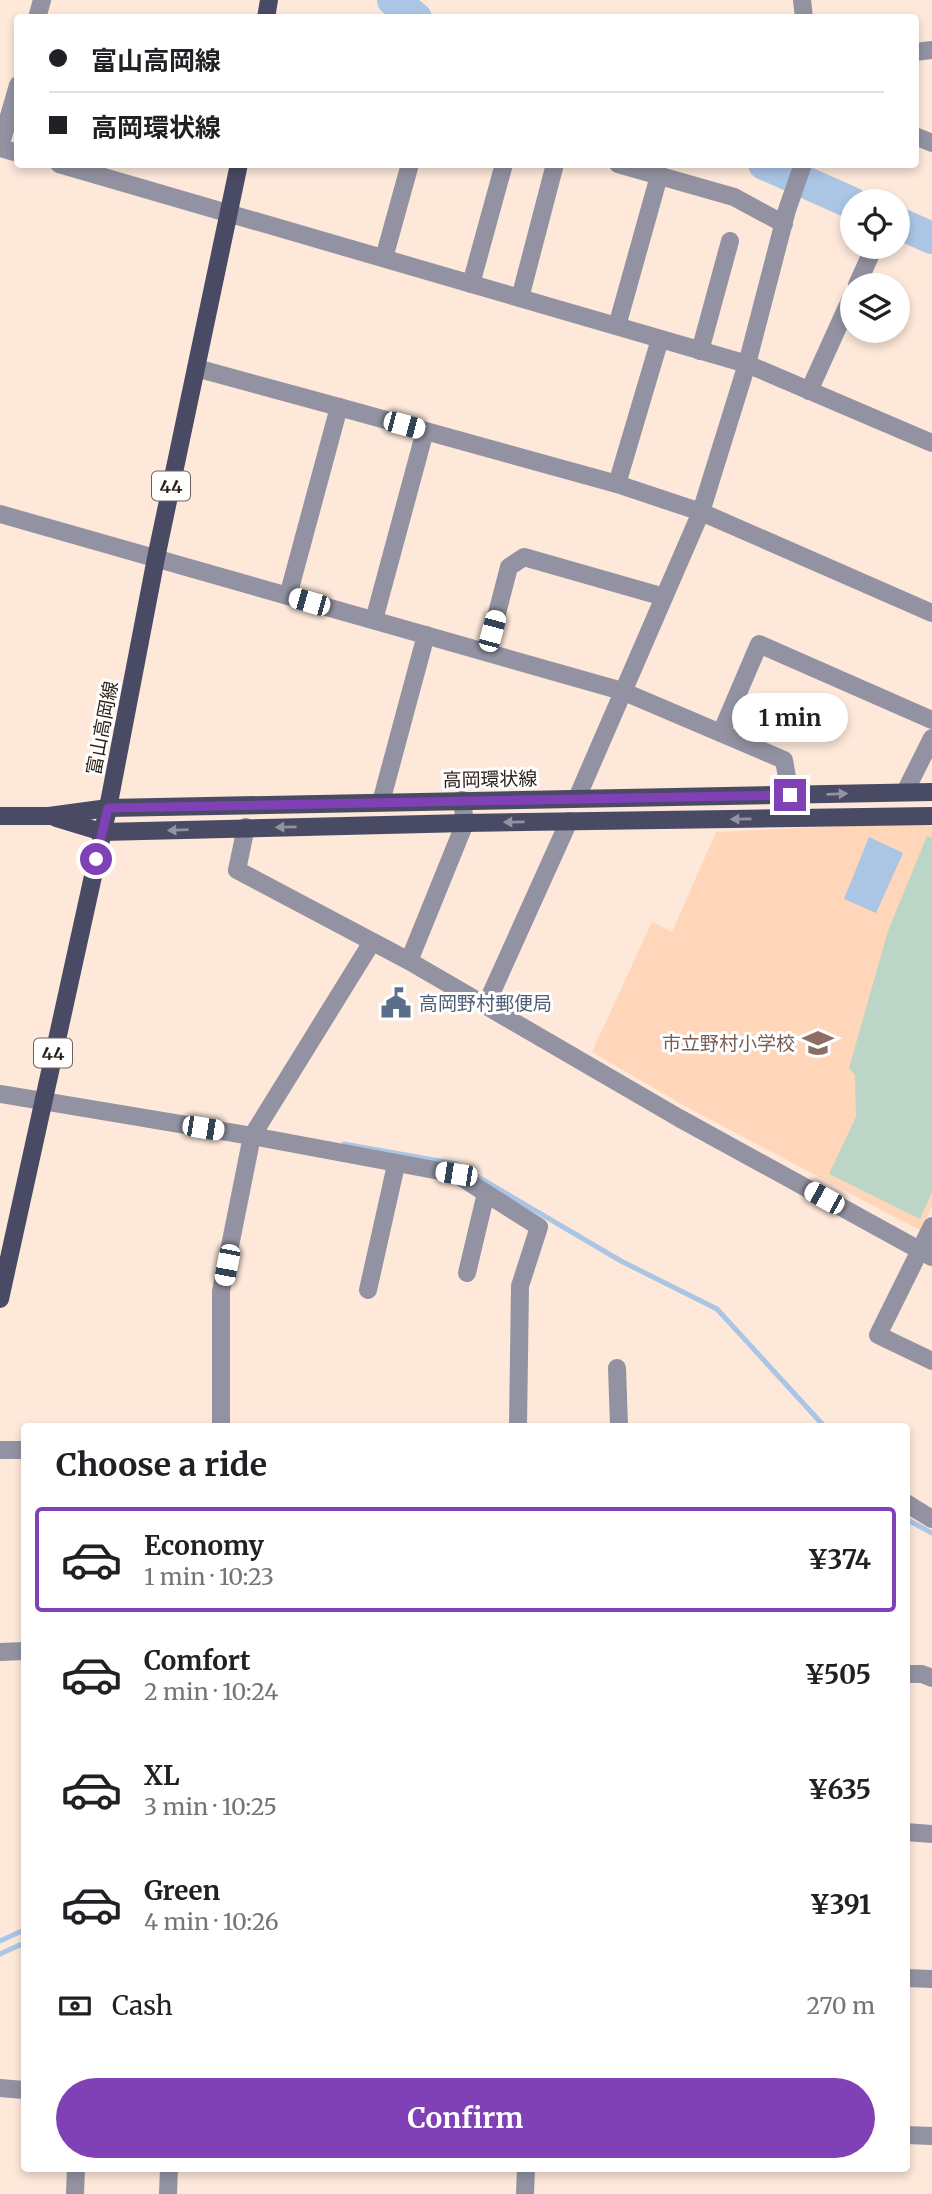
<!DOCTYPE html>
<meta charset="utf-8">
<style>
body{margin:0;font-family:Merriweather,"Noto Sans JP",serif;background:#f6f6f6;color:#202124;height:100vh;display:flex;flex-direction:column;font-size:26px;white-space:nowrap}
*{box-sizing:border-box;margin:0}
p{font-size:23px;color:#757577}
.icon{flex:none;width:38px;height:38px;fill:none;stroke:currentColor;stroke-width:2;stroke-linecap:round;stroke-linejoin:round}
.map{position:relative;flex:1;overflow:hidden}
.side{position:absolute;left:21px;top:1423px;width:889px;height:749px;display:flex;flex-direction:column;background:#fff;border-radius:7px;box-shadow:0 4px 10px #0003}
.side>*{flex:none}
.top-card{position:absolute;left:14px;top:14px;width:905px;height:154px;border-radius:7px;box-shadow:0 4px 10px #0003;display:grid;align-content:center;height:154px;padding:0 35px;background:#fff}
.fabs{position:absolute;left:840px;top:189px;display:grid;gap:14px}
.fabs a{display:grid;place-items:center;width:70px;height:70px;border-radius:50%;background:#fff;box-shadow:0 4px 10px #0003;font-size:35px}
.end{position:absolute;width:32px;height:32px;margin:-16px;border:9px solid #8141b6;background:#fff;box-shadow:0 0 0 4px #fff}
.from{border-radius:50%}
.bubble{position:absolute;height:49px;border-radius:24px;background:#fff;box-shadow:0 4px 10px #0003;font-size:23px;font-weight:700;line-height:49px;text-align:center}
.car{position:absolute;width:21px;height:42px;margin:-21px -10px;border-radius:9px;box-shadow:0 0 5px 2px #0007;background:linear-gradient(#fff 24%,#345 0 40%,#fff 0 76%,#345 0 86%,#fff 0)}
.top-card b{display:flex;align-items:center;gap:24px;height:66px;font-size:26px}
.top-card b+b{border-top:2px solid #e0e0e0}
.top-card i{width:18px;height:18px;background:#202124}
ul{padding:0;list-style:none}
li{display:flex;align-items:center;gap:21px;height:105px;margin:0 14px 10px;padding:0 21px;border:4px solid transparent;border-radius:7px}
li div{flex:1}
li b{display:block;font-size:26px}
li em{font-style:normal;font-weight:700}
li.current{border-color:#8141b6}
li>.icon{width:63px;height:63px;stroke-width:1.5}
h2{padding:0 35px;font-size:32px;line-height:84px}
.pay{display:flex;align-items:center;gap:18px;height:77px;padding:0 35px;font-size:26px}
.pay p{margin-inline-start:auto}
.primary-button{display:flex;gap:14px;margin-top:auto;padding:14px 35px}
.primary-button a{flex:1;height:80px;border-radius:42px;background:#8141b6;color:#fff;font-size:28px;font-weight:700;line-height:80px;text-align:center}
.map>svg:first-child{display:block}
.built{fill:#ffd6ba}
.green{fill:#bbd5c6}
.water{fill:#abc5e5}
.lines{fill:none;stroke-linecap:round;stroke-linejoin:round}
.stream{stroke:#abc5e5;stroke-width:5}
.river{stroke:#abc5e5;stroke-width:32}
.minor{stroke:#9292a2;stroke-width:18}
.major{stroke:#494a63;stroke-width:18}
.oneway{fill:#9292a1}
.route{stroke:#8141b6;stroke-width:9}
.labels{text-anchor:middle;dominant-baseline:central;stroke-width:6;stroke-linejoin:round;paint-order:stroke}
.shield{fill:#fff;stroke:#6b625d;stroke-width:2}
.shield-label{font-size:18px;font-weight:bold;fill:#2c1f17}
.street-label{font-size:19px;fill:#2c1f17;stroke:#fff}
.service-label{font-size:19px;fill:#4e5e75;stroke:#fff;text-anchor:start}
.education-label{font-size:19px;fill:#785e54;stroke:#fff;text-anchor:end}
</style>
<div class="map">
<svg width="932" height="2194" viewBox="0 0 932 2194">
<rect width="100%" height="100%" fill="#fde8da"/>
<!-- built -->
<path class="built" d="M923,822l9,5v379l-11,25 -238,-126 -91,-53 60,-130 20,10 44,-100z"/>
<!-- green -->
<path class="green" d="M927,836l5,2v354l-12,27 -91,-45 27,-57 -1,-42 -6,-7 39,-137z"/>
<!-- water -->
<path class="water" d="M869,837l34,16 -27,60 -32,-14z"/>
<g class="lines">
<!-- stream -->
<g class="stream">
<path d="M344,1144l112,20 165,97 96,48 107,117"/>
<path d="M906,1519l26,14"/>
<path d="M0,1941l24,-11"/>
<path d="M0,1954l24,-11"/>
</g>
<!-- river -->
<g class="river">
<path d="M393,0l23,18"/>
<path d="M764,164l88,39"/>
<path d="M898,223l34,15"/>
</g>
<!-- minor -->
<g class="minor">
<path d="M802,0l2,18"/>
<path d="M37,18l5,-18"/>
<path d="M915,52l17,-2"/>
<path d="M915,136l17,7"/>
<path d="M0,147l18,-62"/>
<path d="M0,148l18,5"/>
<path d="M59,164l688,200 185,79"/>
<path d="M618,164l116,33 50,27"/>
<path d="M384,258l26,-94"/>
<path d="M471,284l33,-120"/>
<path d="M857,285l13,-29"/>
<path d="M520,298l35,-134"/>
<path d="M617,326l42,-150"/>
<path d="M660,339l-43,145 84,28 231,101"/>
<path d="M700,351l30,-110"/>
<path d="M196,368l143,39"/>
<path d="M809,391l43,-95"/>
<path d="M0,514l622,177 162,69 6,35"/>
<path d="M288,596l51,-189 278,77"/>
<path d="M374,620l51,-189"/>
<path d="M487,652l22,-85 15,-10 140,40"/>
<path d="M721,733l38,-89 173,76"/>
<path d="M905,792l27,-54"/>
<path d="M577,798l124,-286 46,-148 40,-154 16,-46"/>
<path d="M381,802l45,-167"/>
<path d="M246,827l-9,43 172,91 270,157 253,139"/>
<path d="M409,961l56,-138 -3,-23"/>
<path d="M486,1005l83,-184"/>
<path d="M0,1094l252,42 204,38 83,53 -19,59 -2,140"/>
<path d="M932,1226l-54,109 54,26"/>
<path d="M467,1273l19,-80"/>
<path d="M368,1290l28,-125"/>
<path d="M617,1368l2,58"/>
<path d="M221,1426v-135l31,-155 120,-194"/>
<path d="M0,1450h24"/>
<path d="M906,1503l26,16"/>
<path d="M0,1652l24,-1"/>
<path d="M906,1674h16l10,4"/>
<path d="M906,1832l26,2"/>
<path d="M906,1978l26,1"/>
<path d="M0,2088l24,2"/>
<path d="M906,2135l26,1"/>
<path d="M75,2194l1,-26"/>
<path d="M168,2194l1,-26"/>
<path d="M525,2194l1,-26"/>
</g>
<!-- major -->
<g class="major">
<path d="M266,18l3,-18"/>
<path d="M0,816h49l59,-8 824,-16"/>
<path d="M56,818l46,14 363,-9 467,-7"/>
<path d="M0,1299l108,-491 48,-250 83,-394"/>
</g>
</g>
<!-- one-way arrows -->
<defs><path id="oneway-solid" d="M-6-.8H1V-3.2L6.5 0L1 3.2V.8H-6Z" transform="scale(1.75)"/></defs>
<g class="oneway">
<use href="#oneway-solid" transform="translate(837 794) rotate(-2)"/>
<use href="#oneway-solid" transform="translate(741 819) rotate(179)"/>
<use href="#oneway-solid" transform="translate(514 822) rotate(179)"/>
<use href="#oneway-solid" transform="translate(286 827) rotate(179)"/>
<use href="#oneway-solid" transform="translate(178 830) rotate(178)"/>
</g>
<g class="lines">
<!-- route -->
<path class="route" d="M96,859l12,-51 682,-13"/>
</g>
<!-- icons -->
<defs>
<g id="civic-bare" transform="scale(2.415)"><path d="M-.6-6.5H3V-4.5H.6V-3L4-1V1h2V6H-6V1h2V-1L-.6-3ZM-1.2 2.5V6h2.4V2.5Z" fill="#5c6f8a" stroke="#fff" stroke-width="2.5" paint-order="stroke"/></g>
<g id="school-bare" transform="scale(2.415)"><path d="M0-5L7-2L0 1L-7-2ZM-4 1L0 2.5L4 1V4Q0 6-4 4Z" fill="#8d6e63" stroke="#fff" stroke-width="2.5" paint-order="stroke"/></g>
</defs>
<g fill-rule="evenodd">
<use href="#civic-bare" x="396" y="1003"/>
<use href="#school-bare" x="818" y="1043"/>
</g>
<g class="labels">
<!-- shield labels -->
<g class="shield">
<rect x="152" y="471.5" width="38" height="29" rx="5"/>
<rect x="34" y="1038.5" width="38" height="29" rx="5"/>
</g>
<g class="shield-label">
<text x="171" y="486">44</text>
<text x="53" y="1053">44</text>
</g>
<!-- street labels -->
<g class="street-label">
<text transform="translate(102 728) rotate(-79)">富山高岡線</text>
<text transform="translate(490 779) rotate(-1)">高岡環状線</text>
</g>
<!-- service labels -->
<g class="service-label">
<text x="419" y="1003">高岡野村郵便局</text>
</g>
<!-- education labels -->
<g class="education-label">
<text x="795" y="1043">市立野村小学校</text>
</g>
</g>
</svg>
<div class="fabs">
<a><svg class="icon" aria-label="locate" viewBox="0 0 24 24"><circle cx="12" cy="12" r="6"/><path d="M12 2v4M12 18v4M2 12h4M18 12h4"/></svg></a>
<a><svg class="icon" aria-label="layers" viewBox="0 0 24 24"><path d="M12 4l9 5-9 5-9-5zM3 14l9 5 9-5"/></svg></a>
</div>
<i class="end from" style="left:96px;top:859px"></i>
<i class="end" style="left:790px;top:795px"></i>
<div class="bubble" style="left:732px;top:693px;width:116px">1 min</div>
<i class="car" style="left:404px;top:425px;rotate:105deg"></i>
<i class="car" style="left:309px;top:602px;rotate:286deg"></i>
<i class="car" style="left:492px;top:631px;rotate:15deg"></i>
<i class="car" style="left:203px;top:1128px;rotate:99deg"></i>
<i class="car" style="left:456px;top:1174px;rotate:279deg"></i>
<i class="car" style="left:824px;top:1198px;rotate:299deg"></i>
<i class="car" style="left:227px;top:1265px;rotate:191deg"></i>
<div class="top-card">
<b><i class="from"></i>富山高岡線</b>
<b><i></i>高岡環状線</b>
</div>
<section class="side">
<h2>Choose a ride</h2>
<ul>
<li class="current"><svg class="icon" aria-label="car" viewBox="0 0 24 24"><path d="M5 17H2v-5l4-1 3-4h7l3 4 3 1v5h-3M9 17h6M6 11h13"/><circle cx="7" cy="17" r="2"/><circle cx="17" cy="17" r="2"/></svg><div><b>Economy</b><p>1 min · 10:23</p></div><em>¥374</em></li>
<li><svg class="icon" aria-label="car" viewBox="0 0 24 24"><path d="M5 17H2v-5l4-1 3-4h7l3 4 3 1v5h-3M9 17h6M6 11h13"/><circle cx="7" cy="17" r="2"/><circle cx="17" cy="17" r="2"/></svg><div><b>Comfort</b><p>2 min · 10:24</p></div><em>¥505</em></li>
<li><svg class="icon" aria-label="car" viewBox="0 0 24 24"><path d="M5 17H2v-5l4-1 3-4h7l3 4 3 1v5h-3M9 17h6M6 11h13"/><circle cx="7" cy="17" r="2"/><circle cx="17" cy="17" r="2"/></svg><div><b>XL</b><p>3 min · 10:25</p></div><em>¥635</em></li>
<li><svg class="icon" aria-label="car" viewBox="0 0 24 24"><path d="M5 17H2v-5l4-1 3-4h7l3 4 3 1v5h-3M9 17h6M6 11h13"/><circle cx="7" cy="17" r="2"/><circle cx="17" cy="17" r="2"/></svg><div><b>Green</b><p>4 min · 10:26</p></div><em>¥391</em></li>
</ul>
<div class="pay"><svg class="icon" aria-label="cash" viewBox="0 0 24 24"><path d="M3 7h18v10H3z"/><circle cx="12" cy="12" r="2"/></svg>Cash<p>270 m</p></div>
<div class="primary-button"><a>Confirm</a></div>
</section>
</div>
